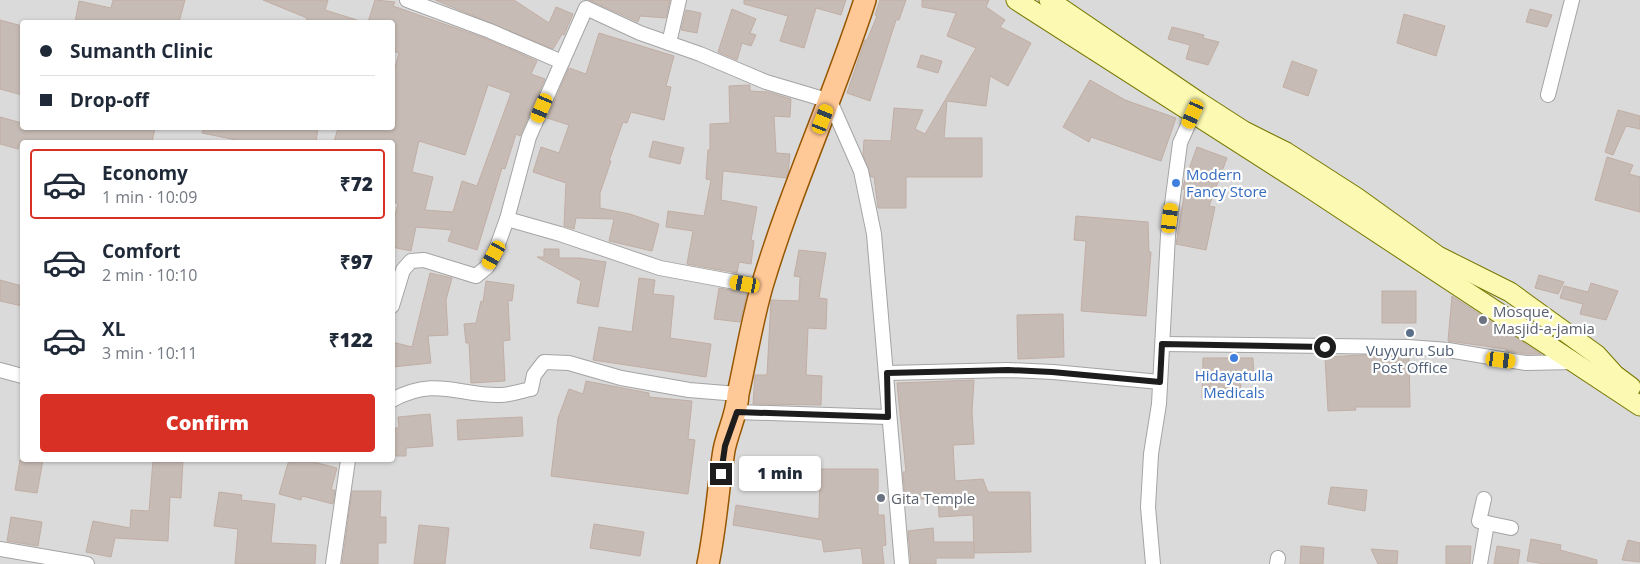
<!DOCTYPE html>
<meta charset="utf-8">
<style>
body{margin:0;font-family:"Open Sans",sans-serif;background:#f2f2f3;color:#1f2937;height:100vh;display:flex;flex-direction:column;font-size:19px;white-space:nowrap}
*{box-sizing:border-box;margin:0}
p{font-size:16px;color:#747a83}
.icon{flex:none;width:28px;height:28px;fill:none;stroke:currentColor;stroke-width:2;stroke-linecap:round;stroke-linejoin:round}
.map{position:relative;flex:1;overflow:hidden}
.details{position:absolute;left:20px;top:140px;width:375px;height:322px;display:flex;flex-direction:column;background:#fff;border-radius:5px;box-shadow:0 1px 4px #0004}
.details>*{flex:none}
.banner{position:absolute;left:20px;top:20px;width:375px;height:110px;border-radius:5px;box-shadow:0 1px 4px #0004;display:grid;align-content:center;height:110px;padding:0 20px;background:#fff}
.end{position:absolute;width:22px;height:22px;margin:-11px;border:6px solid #1d1d1d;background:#fff;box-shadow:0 0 0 2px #fff}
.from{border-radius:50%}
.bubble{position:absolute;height:35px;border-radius:5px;background:#fff;box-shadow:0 1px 4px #0004;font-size:16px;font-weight:800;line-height:35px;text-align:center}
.car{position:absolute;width:15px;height:30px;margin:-15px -8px;border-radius:6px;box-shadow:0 0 4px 1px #0007;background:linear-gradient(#f5c518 24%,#345 0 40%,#f5c518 0 76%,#345 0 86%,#f5c518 0)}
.banner b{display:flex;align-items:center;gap:18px;height:48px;font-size:19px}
.banner b+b{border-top:1px solid #e0e1e3}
.banner i{width:12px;height:12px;background:#1f2937}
ul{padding:9px 0 0;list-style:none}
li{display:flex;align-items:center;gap:15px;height:70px;margin:0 10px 8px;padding:0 10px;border:2px solid transparent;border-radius:5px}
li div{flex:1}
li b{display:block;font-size:19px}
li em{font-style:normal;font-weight:800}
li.on{border-color:#d93025}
li>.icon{width:45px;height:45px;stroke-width:1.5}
.cta{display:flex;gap:10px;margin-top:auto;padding:10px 20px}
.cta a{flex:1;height:58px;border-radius:5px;background:#d93025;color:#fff;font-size:20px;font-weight:800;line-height:58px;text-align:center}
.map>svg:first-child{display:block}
.residential{fill:#dbdada;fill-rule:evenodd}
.building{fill:#c7bbb5;stroke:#c1aea4;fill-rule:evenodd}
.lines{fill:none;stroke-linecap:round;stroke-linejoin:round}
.minor-casing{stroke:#a4a4a4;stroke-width:16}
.secondary-casing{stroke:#767800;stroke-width:21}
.primary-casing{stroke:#965600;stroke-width:24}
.minor{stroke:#fff;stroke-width:14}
.secondary{stroke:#fcf9b2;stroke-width:19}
.primary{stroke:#ffc897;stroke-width:21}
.route{stroke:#1d1d1d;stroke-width:6}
.shop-dot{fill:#3f7fe0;stroke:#fff;stroke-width:2}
.worship-dot{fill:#6b7280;stroke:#fff;stroke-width:2}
.service-dot{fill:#5c6f8a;stroke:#fff;stroke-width:2}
.labels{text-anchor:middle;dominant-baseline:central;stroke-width:4.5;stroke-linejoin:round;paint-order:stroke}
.shop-label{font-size:15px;fill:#366cbe;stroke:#fff;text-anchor:start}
.worship-label{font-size:15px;fill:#5b616d;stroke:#fff;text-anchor:start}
.service-label{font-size:15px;fill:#4e5e75;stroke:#fff}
</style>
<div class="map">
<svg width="1640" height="564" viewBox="0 0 1640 564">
<rect width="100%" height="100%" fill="#efe9e2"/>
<!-- residential -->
<path class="residential" d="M0,0h1640v564h-1640zM22,22h370v106h-370zM22,142h370v318h-370z"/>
<!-- building -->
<g class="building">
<path d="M113,0h72l-6,22h-104l4,-21 32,7z"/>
<path d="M263,0h65l-3,10 32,10v2h-51l1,-4z"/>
<path d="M375,0l20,2 -2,4 94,33 50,22 -6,13 14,5 -25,57 -4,-2 -11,35 -3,-1 -25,82 -29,-9 4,-11 -36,-3 -5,24 -19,-4v-19l6,-25h-6v-61h-58l4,-14h54v-51l7,-24 -7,-2v-29h-24zM488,85l23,8 -34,93 -15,-5 -9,31 -28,-2 8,-33 -21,-5 7,-31 46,14z"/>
<path d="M435,0h79l35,23 7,-16 17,7 -9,21 -2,-1 -9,15z"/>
<path d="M589,0h81l-4,18 -26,-2 -2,6z"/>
<path d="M744,0h102l-5,15 -25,-7 -12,40 -24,-7 8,-25 -44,-12z"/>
<path d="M880,0h26l-7,20h-3l-26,81 -23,-8 18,-53h2l10,-24 -2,-1z"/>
<path d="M922,0h67l-3,7 19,13 -5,7 31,16 -23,43 -18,-10 -4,30 -39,-5 -3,37h38v39h-76v31h-28l-4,-31h-3l-8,-22 1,-15 27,1 3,-33 29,2 -8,19 10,5 51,-86 -29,-12 9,-23 -34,-6z"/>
<path d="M732,9l24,10 -6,14 6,2 -5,11 -9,-3 -5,17 -19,-8z"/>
<path d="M1530,9l22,6 -5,12 -21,-5z"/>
<path d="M686,10l15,3 -4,20 -16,-3z"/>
<path d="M1404,14l41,12 -9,30 -39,-13z"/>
<path d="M0,20l22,6v69l-22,-6z"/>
<path d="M1172,27l32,8 -1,3 16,4 -11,23 -22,-6 4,-14 -22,-6z"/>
<path d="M599,33l75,23 -8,30 5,1 -7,33 -33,-8 -4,11 -4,-1 -14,39h2l-11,32v15l30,6 29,10 -7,27 -43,-10 5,-22 -38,-1 -2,11 -10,-3 2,-43 -33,-11 8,-25 18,6 10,-28 -22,-7 22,-50 17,6z"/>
<path d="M921,55l21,6 -4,12 -21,-6z"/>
<path d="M1292,61l25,9 -9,26 -25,-9z"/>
<path d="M1090,80l35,20 51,18 -15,43 -70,-24 -2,5 -26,-15z"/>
<path d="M750,85v6l18,1 23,7 -1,18 -16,-1 2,37 14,1 -2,19 -2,5 -63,-7 -2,29 36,7 -6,33 3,1 -3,23 -12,-2 -2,11 -50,-9 6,-33 -27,-4 2,-16 36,5 7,-36 -5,-1 2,-29h2v-26l20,-1 -1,-37z"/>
<path d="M1618,110l22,6v13l-14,-3 -13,29 -8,-3z"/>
<path d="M0,117l22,6v5h133l-3,14h-132l-2,7 -18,-5z"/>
<path d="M203,128h108l7,1 -2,13h-70l-44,-9z"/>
<path d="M653,141l31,7 -4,16 -31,-7z"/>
<path d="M1197,147l30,11 -18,48 6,1 -9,43 -30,-6 9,-54 -2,-1 1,-6z"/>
<path d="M1607,157l26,8 -4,9 11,3v35l-45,-12z"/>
<path d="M1076,216l72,6 1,30h2l-5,64 -65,-5 5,-70 -12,-1z"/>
<path d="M544,249h15v9h21l26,4 -8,45 -21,-4 4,-22 -44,-24h7z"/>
<path d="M799,250l27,3 -7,45 8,1 -1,30 -18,-1 -2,47 16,1 -1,29 -68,-1 2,-29h12l4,-75 28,1 1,-24 -6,-1z"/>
<path d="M430,273l22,5 -6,22 2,35 -20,1 3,27 -39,4v-25l20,5z"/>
<path d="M1539,275l25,7 -6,12 -23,-6z"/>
<path d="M639,278l16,2 -2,14 21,2 -4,42 41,6 -5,33 -113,-17 6,-33 33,5z"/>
<path d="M0,280l22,6v20l-22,-5z"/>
<path d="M486,281l28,4 -2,16 -4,-1 2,40 -7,1 2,40 -34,2 -2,-40h-3l-2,-19 12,-1 5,-22 2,1z"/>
<path d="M1591,283l27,8 -12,29 -26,-6 3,-10 -23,-6 4,-12 24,6z"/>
<path d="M719,288l28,5 -7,29 -26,-3z"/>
<rect x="1382" y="291" width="34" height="32"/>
<path d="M1452,296l89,58h-14l-21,-3v-2l-58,-8z"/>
<path d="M1063,314l1,43 -46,2 -1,-44z"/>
<path d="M1363,355l46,1 1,51h-55l1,3 -28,1 -3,-54z"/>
<path d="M1203,358h50l1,23h-13l-1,16 -38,1z"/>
<path d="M974,380l-2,31 2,33 -21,1 2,36 28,-2 5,13h42l1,60 -57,1 -1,-38 -34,2 -1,-19 -33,2 -2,-28h3l-9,-89z"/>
<path d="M586,381l63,12v4l43,4 -4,38 7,1 -7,54 -137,-18 7,-58 11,-29 14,5z"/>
<path d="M430,414l3,32 -27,2v8h-14v-28h7l-1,-11z"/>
<path d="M522,417l1,19 -65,4 -1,-20z"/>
<path d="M20,460h23l-6,33 -22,-3z"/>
<path d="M153,460h30l-2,38 -11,-1 -2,44 -53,-3 -4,19 -25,-5 7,-31 37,7 1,-18 18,1z"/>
<path d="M289,460h17l31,8 -6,22h4l-2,14 -31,-8 -1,4 -22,-6z"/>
<path d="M820,469h58v46h6l2,30 -4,1 2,18h-21l-2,-16 -37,4 -2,-12 -89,-15 3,-20 83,14z"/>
<path d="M1331,487l36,3 -2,21 -37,-7z"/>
<path d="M352,491h29l-1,26h6v26h-8v21h-36z"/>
<path d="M219,492l23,3 -1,5 34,4 -4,39 45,2 -1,19h-80l3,-35 -24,-3z"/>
<path d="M11,517l31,5 -4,24 -31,-5z"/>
<path d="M594,524l50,8 -4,24 -50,-8z"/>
<path d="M419,525l30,3 -4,36h-31z"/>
<path d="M933,528l1,14h40v16h-38v6h-25l-3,-33z"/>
<path d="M1531,539l30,6 -1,5 37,10v4h-52l-18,-3z"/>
<path d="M1628,540l12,3v19l-18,-2z"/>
<path d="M1301,546l23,2 -1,16h-23z"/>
<path d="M1446,546h25l-1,18h-24z"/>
<path d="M1497,546l23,4 -2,14h-24z"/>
<path d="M1371,549l27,2 -1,13h-19z"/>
</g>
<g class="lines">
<!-- minor casing -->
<g class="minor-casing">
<g id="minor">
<path d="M407,0l83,31 72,31"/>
<path d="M669,43l10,-43"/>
<path d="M1548,95l24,-95"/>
<path d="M507,219l53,15 100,34 102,19"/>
<path d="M392,306l11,-36 8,-9 13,-1 52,16 11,-9 7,-12 13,-36 22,-82 57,-129 54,25 60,21 66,28 64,19 31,70 13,63 28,330"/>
<path d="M1163,344l245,3 40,3 78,13 49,-1"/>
<path d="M0,370l22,6"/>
<path d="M887,373l121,-3 45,2 107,10"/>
<path d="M392,400c44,-24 67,-4 108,-5 10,0 21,-4 31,-6l3,-14 10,-13 25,1 52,15 68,12 49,4"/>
<path d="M737,412l151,5"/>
<path d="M1484,499l-5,22 8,2"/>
<path d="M0,549l87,15"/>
<path d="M333,564l15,-104"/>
<path d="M1153,564l-5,-57 3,-53 8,-50 9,-169 12,-92 17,-38"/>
<path d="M1277,564l1,-6"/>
<path d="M1480,564l7,-41 24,5"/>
</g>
</g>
<!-- secondary casing -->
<g class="secondary-casing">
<g id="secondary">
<path d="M1016,0l295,189 329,217"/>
<path d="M1049,0l150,102 45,29 42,21 70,45 82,59 72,36 87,63 18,20 16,12"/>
</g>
</g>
<!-- primary casing -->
<g class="primary-casing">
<path id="primary" d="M708,564c8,-38 10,-76 16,-114 4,-20 13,-35 14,-56 8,-36 14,-73 24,-108 29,-97 72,-190 103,-286"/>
</g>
<!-- minor -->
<use href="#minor" class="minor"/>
<!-- secondary -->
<use href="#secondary" class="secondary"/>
<!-- primary -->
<use href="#primary" class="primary"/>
</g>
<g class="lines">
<!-- route -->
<path class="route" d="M721,474l4,-28 12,-34 151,5 -1,-44 121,-3 44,2 108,10 2,-38 163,3"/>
</g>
<!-- markers -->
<g class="shop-dot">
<circle cx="1176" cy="183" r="5"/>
<circle cx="1234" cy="358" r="5"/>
</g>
<g class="worship-dot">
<circle cx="1483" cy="320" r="5"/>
<circle cx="881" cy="498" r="5"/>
</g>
<circle class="service-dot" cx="1410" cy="333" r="5"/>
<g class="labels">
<!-- shop labels -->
<g class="shop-label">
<text x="1186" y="174">Modern<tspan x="1186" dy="17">Fancy Store</tspan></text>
<text x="1234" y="375" text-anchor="middle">Hidayatulla<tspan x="1234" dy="17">Medicals</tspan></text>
</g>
<!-- worship labels -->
<g class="worship-label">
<text x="1493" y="311">Mosque,<tspan x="1493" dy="17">Masjid-a-jamia</tspan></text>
<text x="891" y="498">Gita Temple</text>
</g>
<!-- service labels -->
<g class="service-label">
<text x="1410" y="350">Vuyyuru Sub<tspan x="1410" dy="17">Post Office</tspan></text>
</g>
</g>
</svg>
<i class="end from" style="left:1325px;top:347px"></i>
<i class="end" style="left:721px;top:474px"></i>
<div class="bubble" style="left:739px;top:456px;width:82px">1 min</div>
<i class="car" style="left:542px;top:108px;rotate:203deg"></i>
<i class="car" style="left:1193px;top:114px;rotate:204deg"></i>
<i class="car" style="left:823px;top:119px;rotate:22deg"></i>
<i class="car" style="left:1170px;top:218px;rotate:7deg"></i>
<i class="car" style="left:494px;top:255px;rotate:209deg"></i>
<i class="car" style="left:745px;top:284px;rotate:280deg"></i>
<i class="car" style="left:1501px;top:360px;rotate:97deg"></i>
<div class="banner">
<b><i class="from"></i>Sumanth Clinic</b>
<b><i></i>Drop-off</b>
</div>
<section class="details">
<ul>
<li class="on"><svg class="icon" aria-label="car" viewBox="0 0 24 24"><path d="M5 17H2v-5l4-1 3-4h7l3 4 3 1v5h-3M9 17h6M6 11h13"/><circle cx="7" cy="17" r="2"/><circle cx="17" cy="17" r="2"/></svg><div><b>Economy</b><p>1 min · 10:09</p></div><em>₹72</em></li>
<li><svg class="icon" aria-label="car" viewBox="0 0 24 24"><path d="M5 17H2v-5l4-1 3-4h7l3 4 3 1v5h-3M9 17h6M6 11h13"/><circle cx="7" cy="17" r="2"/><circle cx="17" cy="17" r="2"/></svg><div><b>Comfort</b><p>2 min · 10:10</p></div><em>₹97</em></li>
<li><svg class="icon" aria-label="car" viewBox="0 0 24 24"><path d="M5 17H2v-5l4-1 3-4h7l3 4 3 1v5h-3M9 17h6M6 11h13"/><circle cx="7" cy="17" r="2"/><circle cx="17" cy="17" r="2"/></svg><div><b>XL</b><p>3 min · 10:11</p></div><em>₹122</em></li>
</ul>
<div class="cta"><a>Confirm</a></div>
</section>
</div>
